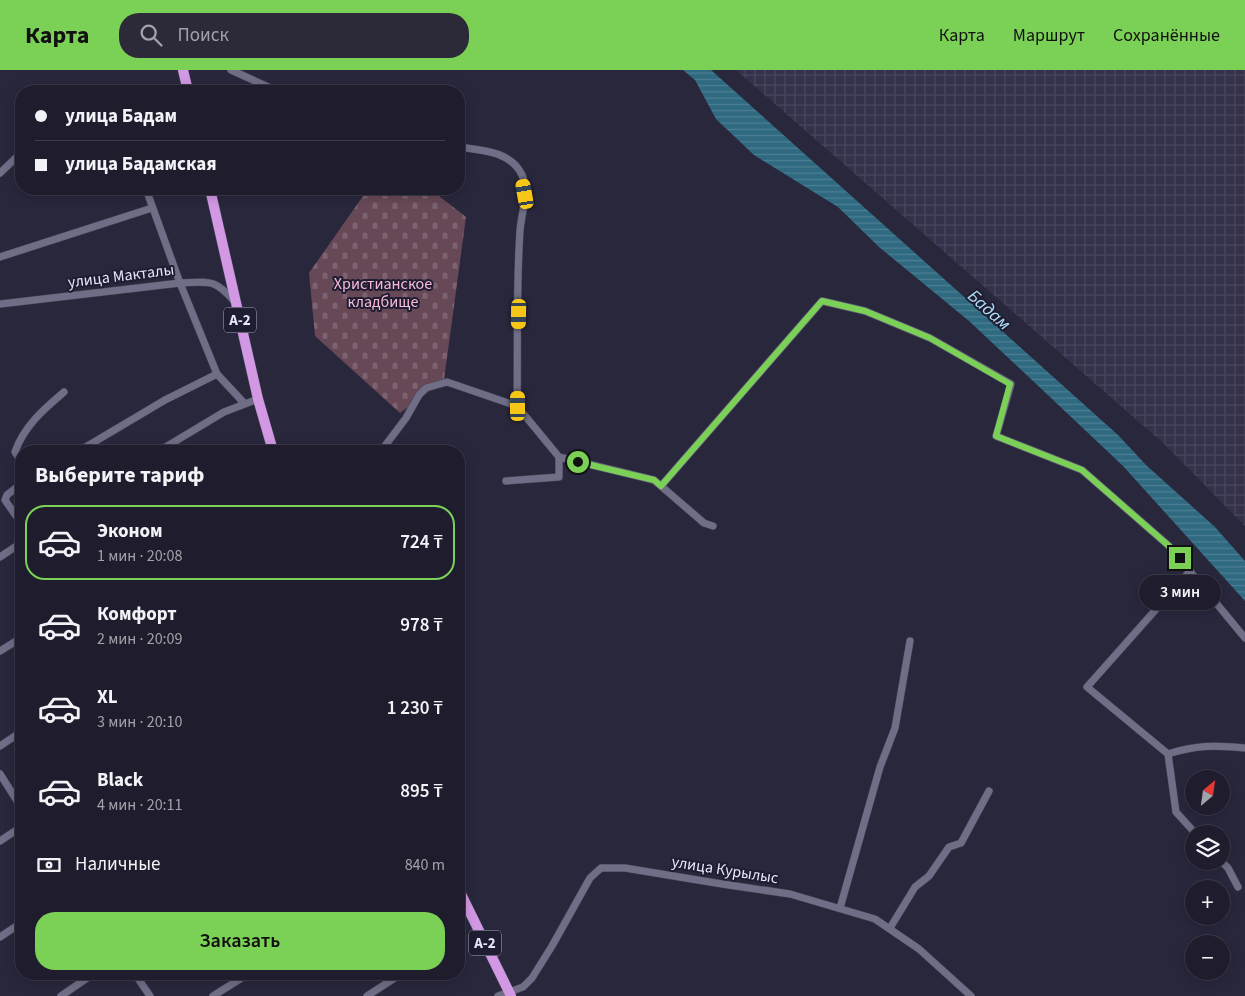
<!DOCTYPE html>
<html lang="ru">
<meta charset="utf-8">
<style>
body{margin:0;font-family:"Source Sans 3",sans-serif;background:#2c2a39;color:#f1f3f6;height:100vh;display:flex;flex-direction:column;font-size:19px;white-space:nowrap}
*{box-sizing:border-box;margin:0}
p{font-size:16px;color:#a1a2aa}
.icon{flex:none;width:28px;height:28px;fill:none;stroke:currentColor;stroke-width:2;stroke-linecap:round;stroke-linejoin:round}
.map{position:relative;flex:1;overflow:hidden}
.details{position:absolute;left:15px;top:375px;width:450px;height:535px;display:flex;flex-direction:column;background:#1f1d2d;border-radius:20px;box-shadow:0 2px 12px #0003,0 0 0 1px #3c3b49}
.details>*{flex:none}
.guide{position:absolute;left:15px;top:15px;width:450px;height:110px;border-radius:20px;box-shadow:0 2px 12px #0003,0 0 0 1px #3c3b49;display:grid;align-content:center;height:110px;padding:0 20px;background:#1f1d2d}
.needle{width:32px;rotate:29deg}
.tools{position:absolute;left:1185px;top:700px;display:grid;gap:10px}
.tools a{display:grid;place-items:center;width:45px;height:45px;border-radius:50%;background:#1f1d2d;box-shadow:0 2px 12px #0003,0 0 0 1px #3c3b49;font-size:25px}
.end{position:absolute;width:22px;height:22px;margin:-11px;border:6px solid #7bd156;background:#111;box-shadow:0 0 0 2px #111}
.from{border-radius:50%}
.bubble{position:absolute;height:35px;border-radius:18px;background:#1f1d2d;box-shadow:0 2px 12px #0003,0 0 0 1px #3c3b49;font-size:16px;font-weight:600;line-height:35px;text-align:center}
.car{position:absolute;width:15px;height:30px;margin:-15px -8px;border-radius:6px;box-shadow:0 0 4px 1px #0007;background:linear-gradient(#f5c518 24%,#345 0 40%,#f5c518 0 76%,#345 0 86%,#f5c518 0)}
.guide b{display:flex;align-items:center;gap:18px;height:48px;font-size:19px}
.guide b+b{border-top:1px solid #3c3b49}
.guide i{width:12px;height:12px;background:#f1f3f6}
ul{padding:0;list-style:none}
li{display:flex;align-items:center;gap:15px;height:75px;margin:0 10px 8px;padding:0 10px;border:2px solid transparent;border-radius:20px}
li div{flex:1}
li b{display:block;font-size:19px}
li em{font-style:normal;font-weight:600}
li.on{border-color:#7bd156}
li>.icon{width:45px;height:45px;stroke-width:1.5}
h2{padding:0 20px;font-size:22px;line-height:60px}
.pay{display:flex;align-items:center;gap:12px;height:55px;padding:0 20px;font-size:19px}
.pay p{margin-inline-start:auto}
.primary-button{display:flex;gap:10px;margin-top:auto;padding:10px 20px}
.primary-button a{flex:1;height:58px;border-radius:20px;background:#7bd156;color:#111;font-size:20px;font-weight:600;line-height:58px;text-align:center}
header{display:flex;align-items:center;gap:30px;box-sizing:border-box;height:70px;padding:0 25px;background:#7bd156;color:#111}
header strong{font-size:24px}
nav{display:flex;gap:28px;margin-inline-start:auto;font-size:18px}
.search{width:350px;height:45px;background:#2c2a39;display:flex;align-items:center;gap:12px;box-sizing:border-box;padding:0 18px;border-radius:20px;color:#a1a2aa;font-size:19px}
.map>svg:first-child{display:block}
.industrial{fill:url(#industrial-grid)}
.cemetery{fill:url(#cemetery-stones)}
.water{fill:url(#water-rules)}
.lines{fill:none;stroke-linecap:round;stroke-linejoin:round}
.minor-casing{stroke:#454456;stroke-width:8}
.highway-casing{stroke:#454456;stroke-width:11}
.minor{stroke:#706e87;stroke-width:7}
.highway{stroke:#d298e4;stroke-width:10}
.route{stroke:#7bd156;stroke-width:6}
.labels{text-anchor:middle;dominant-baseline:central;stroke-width:4;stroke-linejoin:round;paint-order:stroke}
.shield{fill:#1f1d32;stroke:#acaabb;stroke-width:1}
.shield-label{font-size:15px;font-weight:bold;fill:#e8e7f6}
.street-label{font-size:16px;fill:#e8e7f6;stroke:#1f1d32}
.park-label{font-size:16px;fill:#f9bbd9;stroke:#1f1d32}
.water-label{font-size:18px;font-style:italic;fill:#b1e3fa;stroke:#1f1d32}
</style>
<header>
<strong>Карта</strong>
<div class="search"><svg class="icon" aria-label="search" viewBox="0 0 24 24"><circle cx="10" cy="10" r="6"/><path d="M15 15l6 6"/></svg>Поиск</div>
<nav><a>Карта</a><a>Маршрут</a><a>Сохранённые</a></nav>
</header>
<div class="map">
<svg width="1245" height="926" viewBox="0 0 1245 926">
<defs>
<pattern id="industrial-grid" width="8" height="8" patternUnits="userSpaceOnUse" patternTransform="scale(1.25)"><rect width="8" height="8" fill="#34314b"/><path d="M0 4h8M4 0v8" fill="none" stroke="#48455d"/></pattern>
<pattern id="cemetery-stones" width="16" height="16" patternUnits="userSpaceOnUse" patternTransform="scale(1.25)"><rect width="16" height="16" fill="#674857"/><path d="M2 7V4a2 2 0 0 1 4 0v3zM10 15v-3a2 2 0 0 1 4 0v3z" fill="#7d6270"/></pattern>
<pattern id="water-rules" width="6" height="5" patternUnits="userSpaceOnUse" patternTransform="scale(1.25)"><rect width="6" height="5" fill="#2f6a81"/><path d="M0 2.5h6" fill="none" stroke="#4d7f93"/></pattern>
</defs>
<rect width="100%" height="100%" fill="#29273c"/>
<!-- industrial -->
<path class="industrial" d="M736,0h509v456l-82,-83z"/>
<!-- cemetery -->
<path class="cemetery" d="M368,119h62l36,28 -22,163 -44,33 -85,-77 -6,-63z"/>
<!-- water -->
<path class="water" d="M683,0h28l407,365 28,30 69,62 30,34v40l-122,-135 -91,-86 -63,-59 -90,-74 -41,-40 -84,-52 -38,-36 -21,-39z"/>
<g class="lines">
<!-- minor casing -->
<g class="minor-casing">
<g id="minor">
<path d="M231,0l46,21"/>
<path d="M459,77c22,3 52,4 63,28 8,18 -1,38 -2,56 -4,58 -2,117 -3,175l42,51 95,23 50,43 9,3"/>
<path d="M0,103l21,-20"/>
<path d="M0,187l152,-49"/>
<path d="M0,234l180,-21c30,-1 34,-5 55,19"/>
<path d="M217,304l27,29"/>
<path d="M79,381l86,-51 52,-26 -37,-91 -34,-94"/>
<path d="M159,381l65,-39 34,-13"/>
<path d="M381,381l25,-33 13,-23 7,-7 21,-6 70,24"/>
<path d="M21,391l-6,-9c9,-26 29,-43 49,-60"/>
<path d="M506,411l53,-4v-20"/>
<path d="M21,414l-14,11 -2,5 16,23"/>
<path d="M661,416l161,-185 43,10 65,27 81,46 -15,52 86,34 87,76 76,92"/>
<path d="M0,487l21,-14"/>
<path d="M1190,501l-103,116 81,67c28,-9 47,-9 77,-6"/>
<path d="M0,581l21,-13"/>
<path d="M0,676l21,-14"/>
<path d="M1168,684l8,58 20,22"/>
<path d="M0,704l21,33"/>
<path d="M0,771l21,-14"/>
<path d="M1221,791l7,7 10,19"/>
<path d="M840,838l40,-141 15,-39 15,-87"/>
<path d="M890,858l25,-41 14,-11 20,-29 12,-4 28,-52"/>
<path d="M0,867l21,-14"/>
<path d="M135,904l15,22"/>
<path d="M61,926l32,-22"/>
<path d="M213,926l35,-22"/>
<path d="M367,926l34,-22"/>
<path d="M498,926l25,-9 9,-9 20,-32 38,-68 11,-10h24l97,16 68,10 85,25 44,30 52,47"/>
</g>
</g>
<!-- highway casing -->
<g class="highway-casing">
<g id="highway">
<path d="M183,0l5,21"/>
<path d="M210,119l48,210 15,52"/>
<path d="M459,820l52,106"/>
</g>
</g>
<!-- minor -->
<use href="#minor" class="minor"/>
<!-- highway -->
<use href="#highway" class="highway"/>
</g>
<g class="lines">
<!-- route -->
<path class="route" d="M578,392l76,18 7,6 161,-185 43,10 65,27 80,46 -14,52 86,34 87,76 11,12"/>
</g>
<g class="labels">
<!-- shield labels -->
<g class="shield">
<rect x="224" y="237.5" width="32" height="25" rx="4"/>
<rect x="469" y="860.5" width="32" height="25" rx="4"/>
</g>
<g class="shield-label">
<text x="240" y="250">A-2</text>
<text x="485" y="873">A-2</text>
</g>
<!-- street labels -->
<g class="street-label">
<text transform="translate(121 206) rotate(-7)">улица Макталы</text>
<text transform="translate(725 800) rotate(9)">улица Курылыс</text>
</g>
<!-- park labels -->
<g class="park-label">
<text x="383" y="214">Христианское<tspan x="383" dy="18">кладбище</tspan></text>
</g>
<!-- water labels -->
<g class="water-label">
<text transform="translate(989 240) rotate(42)">Бадам</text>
</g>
</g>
</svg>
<div class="tools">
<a><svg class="needle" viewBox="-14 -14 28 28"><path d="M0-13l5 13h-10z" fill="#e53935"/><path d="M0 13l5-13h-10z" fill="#a1a2aa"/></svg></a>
<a><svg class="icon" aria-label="layers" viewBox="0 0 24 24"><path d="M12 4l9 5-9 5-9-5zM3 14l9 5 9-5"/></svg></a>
<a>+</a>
<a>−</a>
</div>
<i class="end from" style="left:578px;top:392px"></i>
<i class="end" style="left:1180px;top:488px"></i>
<div class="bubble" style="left:1139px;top:505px;width:82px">3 мин</div>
<i class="car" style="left:525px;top:124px;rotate:350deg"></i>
<i class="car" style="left:519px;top:244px;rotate:181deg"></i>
<i class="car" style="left:518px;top:336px;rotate:0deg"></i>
<div class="guide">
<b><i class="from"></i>улица Бадам</b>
<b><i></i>улица Бадамская</b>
</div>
<section class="details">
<h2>Выберите тариф</h2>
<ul>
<li class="on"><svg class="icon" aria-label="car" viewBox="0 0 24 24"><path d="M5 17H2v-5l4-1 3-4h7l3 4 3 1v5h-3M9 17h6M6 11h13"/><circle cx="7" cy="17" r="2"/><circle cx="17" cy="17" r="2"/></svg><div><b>Эконом</b><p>1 мин · 20:08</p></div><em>724 ₸</em></li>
<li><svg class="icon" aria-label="car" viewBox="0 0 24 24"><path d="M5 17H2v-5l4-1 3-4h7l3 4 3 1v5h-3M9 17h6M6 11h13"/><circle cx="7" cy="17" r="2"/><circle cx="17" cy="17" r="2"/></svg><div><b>Комфорт</b><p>2 мин · 20:09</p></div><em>978 ₸</em></li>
<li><svg class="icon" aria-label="car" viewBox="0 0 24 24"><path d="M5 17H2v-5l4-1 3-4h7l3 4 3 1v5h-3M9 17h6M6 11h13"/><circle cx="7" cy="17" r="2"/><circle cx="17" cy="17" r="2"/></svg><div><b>XL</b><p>3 мин · 20:10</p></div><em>1 230 ₸</em></li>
<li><svg class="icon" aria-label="car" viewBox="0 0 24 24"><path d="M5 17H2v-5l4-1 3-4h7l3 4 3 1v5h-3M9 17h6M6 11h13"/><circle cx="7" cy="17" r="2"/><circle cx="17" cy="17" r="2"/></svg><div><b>Black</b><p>4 мин · 20:11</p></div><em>895 ₸</em></li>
</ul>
<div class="pay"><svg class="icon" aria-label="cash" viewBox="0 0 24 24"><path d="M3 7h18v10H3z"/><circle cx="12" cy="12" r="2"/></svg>Наличные<p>840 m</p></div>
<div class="primary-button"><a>Заказать</a></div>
</section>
</div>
